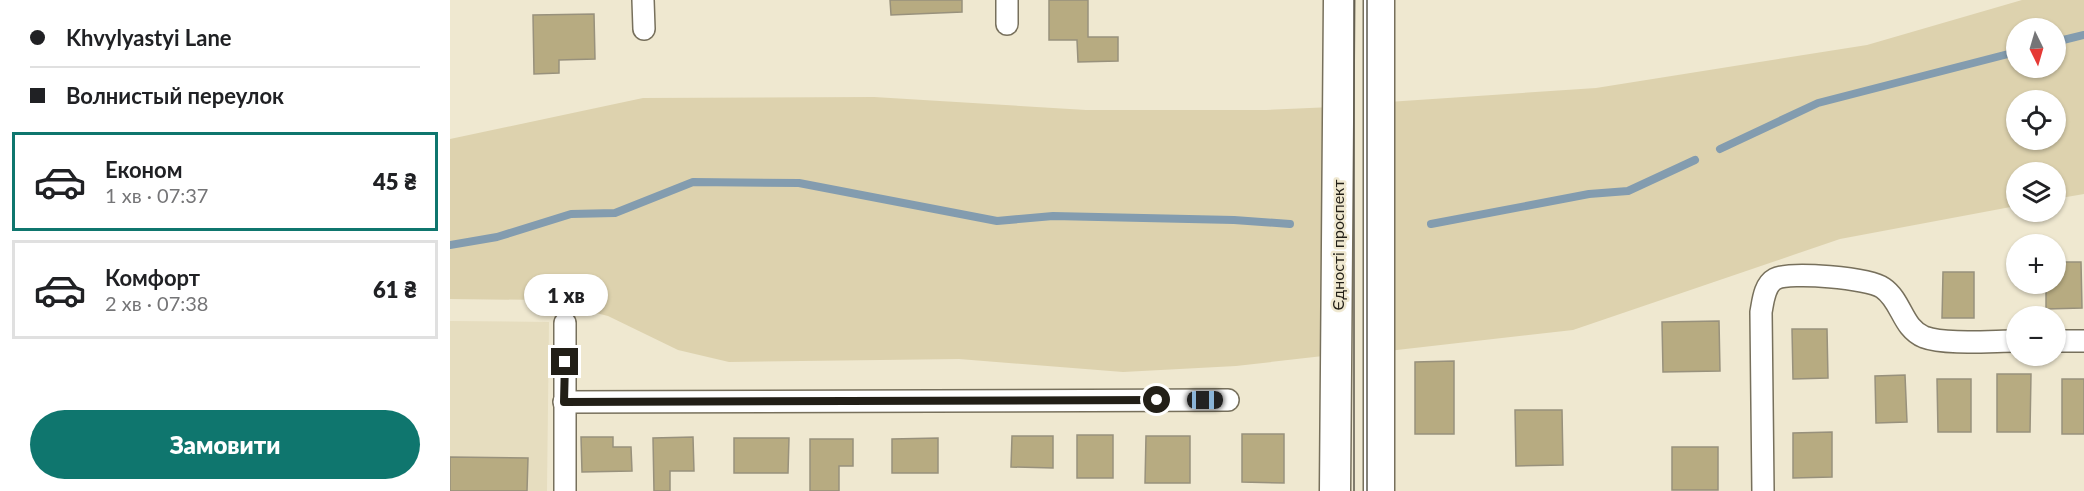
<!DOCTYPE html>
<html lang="uk">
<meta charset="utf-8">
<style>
body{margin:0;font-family:Lato,sans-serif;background:#f6f6f6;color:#202124;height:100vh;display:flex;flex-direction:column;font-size:22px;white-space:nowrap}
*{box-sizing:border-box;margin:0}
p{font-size:20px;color:#757577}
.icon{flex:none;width:33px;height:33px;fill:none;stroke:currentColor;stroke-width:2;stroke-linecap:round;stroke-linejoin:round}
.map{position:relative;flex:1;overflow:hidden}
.sheet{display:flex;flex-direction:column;background:#fff;width:450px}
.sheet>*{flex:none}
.guide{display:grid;align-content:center;height:132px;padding:0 30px;background:#fff}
.needle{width:39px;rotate:175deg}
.tools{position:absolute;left:1556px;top:18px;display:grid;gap:12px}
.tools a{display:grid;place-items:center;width:60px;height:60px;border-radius:50%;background:#fff;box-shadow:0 2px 4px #0004;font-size:30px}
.end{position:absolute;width:27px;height:27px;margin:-14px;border:8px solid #221f17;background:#fff;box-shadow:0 0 0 3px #fff}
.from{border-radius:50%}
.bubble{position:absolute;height:42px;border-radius:21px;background:#fff;box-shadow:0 2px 4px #0004;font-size:20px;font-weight:800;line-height:42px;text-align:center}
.car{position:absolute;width:18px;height:36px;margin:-18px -9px;border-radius:8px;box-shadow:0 0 4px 2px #0007;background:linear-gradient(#222 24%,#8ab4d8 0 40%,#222 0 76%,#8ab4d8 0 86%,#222 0)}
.guide b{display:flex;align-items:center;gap:21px;height:57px;font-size:22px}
.guide b+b{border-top:2px solid #e0e0e0}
.guide i{width:15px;height:15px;background:#202124}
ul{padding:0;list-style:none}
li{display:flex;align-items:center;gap:18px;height:99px;margin:0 12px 9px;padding:0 18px;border:3px solid #e0e0e0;border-radius:0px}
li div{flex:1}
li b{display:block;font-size:22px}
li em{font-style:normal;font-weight:800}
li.active{border-color:#0f766e}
li>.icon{width:54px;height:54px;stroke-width:1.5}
.cta{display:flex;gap:12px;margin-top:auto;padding:12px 30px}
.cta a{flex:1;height:69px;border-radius:36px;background:#0f766e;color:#fff;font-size:24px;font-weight:800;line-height:69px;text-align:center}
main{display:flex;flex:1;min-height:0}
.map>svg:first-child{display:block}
.built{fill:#e6ddbf}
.green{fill:#ddd2ae;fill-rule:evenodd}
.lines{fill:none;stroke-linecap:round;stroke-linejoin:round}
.stream{stroke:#839caf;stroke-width:8}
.building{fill:#b7ab81;stroke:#98917c;stroke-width:1.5}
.minor-casing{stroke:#77705c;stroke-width:24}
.secondary-casing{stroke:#77705c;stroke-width:33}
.minor{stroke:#fff;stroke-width:21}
.secondary{stroke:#fff;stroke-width:30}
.tram{stroke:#5d594c;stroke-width:1.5}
.route{stroke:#221f17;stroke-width:8}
.labels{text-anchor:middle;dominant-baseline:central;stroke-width:5;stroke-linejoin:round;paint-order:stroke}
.street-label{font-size:16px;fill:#221f17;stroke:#efe8d0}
</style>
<main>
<section class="sheet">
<div class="guide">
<b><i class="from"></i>Khvylyastyi Lane</b>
<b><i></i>Волнистый переулок</b>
</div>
<ul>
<li class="active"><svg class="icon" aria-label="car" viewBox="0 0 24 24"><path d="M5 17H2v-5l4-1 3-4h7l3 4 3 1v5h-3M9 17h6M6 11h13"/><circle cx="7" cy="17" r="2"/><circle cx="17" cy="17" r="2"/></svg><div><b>Економ</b><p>1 хв · 07:37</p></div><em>45 ₴</em></li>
<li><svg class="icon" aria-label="car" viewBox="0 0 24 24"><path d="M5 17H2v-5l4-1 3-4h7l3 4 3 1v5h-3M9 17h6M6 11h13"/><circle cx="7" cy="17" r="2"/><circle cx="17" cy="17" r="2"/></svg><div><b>Комфорт</b><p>2 хв · 07:38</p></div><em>61 ₴</em></li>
</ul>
<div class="cta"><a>Замовити</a></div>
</section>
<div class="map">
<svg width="1634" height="491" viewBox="0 0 1634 491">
<rect width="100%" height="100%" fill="#efe8d0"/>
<!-- built -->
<path class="built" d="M0,321l99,1 -2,169h-97z"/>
<!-- green -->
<g class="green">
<path d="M1572,0h62v194l-29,5v-27h-39v34l-176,33 -267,91 -185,21v-249l208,-14 271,-43zM1566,28h39v40h-39zM1566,100h39v40h-39z"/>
<path d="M424,97l212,13h180l66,-3v248l-96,11 -113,6 -164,-13 -230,3 -51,-12 -70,-34 -64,-16 -94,-1v-160l193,-41z"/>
</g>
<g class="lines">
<!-- stream -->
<g class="stream">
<path d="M1605,42l29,-7"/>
<path d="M1270,149l98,-46 198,-51"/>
<path d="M981,224l158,-30 39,-3 67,-31"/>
<path d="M0,245l47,-8 74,-23 44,-1 78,-31 106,1 198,38 56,-5 181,4 56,4"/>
</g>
</g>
<!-- building -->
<g class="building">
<path d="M440,0h72v12l-71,3z"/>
<path d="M599,0h39v37h30v24l-40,1 -1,-22h-28z"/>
<path d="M144,14l1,45 -36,1v13l-25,1 -1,-59z"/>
<path d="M1605,262h26l1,46 -36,1v-25h9z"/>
<path d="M1493,272h31v46h-32z"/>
<path d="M1269,321l1,50 -57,1 -1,-50z"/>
<path d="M1342,329h35l1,49 -35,1z"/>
<path d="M1004,361v73h-39v-72z"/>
<path d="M1547,374h34l-1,58h-33z"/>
<path d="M1455,375l2,47 -31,1 -1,-47z"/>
<path d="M1487,379h34v53h-33z"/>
<rect x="1612" y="379" width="22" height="55"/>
<path d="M1065,410h47l1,55 -47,1z"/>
<path d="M1382,432v45l-39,1v-45z"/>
<path d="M792,434h42v49l-42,-1z"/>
<rect x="627" y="435" width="36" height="43"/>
<path d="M562,436h41v32l-42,-1z"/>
<path d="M696,436h44v47h-45z"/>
<path d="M131,437h32v10h18l1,24 -50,1z"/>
<path d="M243,437l1,34h-24v20h-16l-1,-53z"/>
<path d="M284,438h55l-1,35h-54z"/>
<path d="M488,438v35h-46v-34z"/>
<path d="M360,439h43v27h-14v25h-29z"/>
<rect x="1222" y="447" width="46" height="43"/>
<path d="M0,457l78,1 -1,33h-77z"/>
</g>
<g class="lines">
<!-- minor casing -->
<g class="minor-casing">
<g id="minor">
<path d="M193,0l1,29"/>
<path d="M557,0v24"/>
<path d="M1605,341h29"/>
<path d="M114,402l664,-2"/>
<path d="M115,491v-168"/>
<path d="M1313,491l-2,-179c2,-10 3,-27 14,-33 15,-8 94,-1 108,9 19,13 19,40 41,49 21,8 68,4 92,4"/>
</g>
</g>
<!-- secondary casing -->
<g class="secondary-casing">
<g id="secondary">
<path d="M885,491l4,-491"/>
<path d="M929,491v-491"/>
</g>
</g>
<!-- minor -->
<use href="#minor" class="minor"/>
<!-- secondary -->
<use href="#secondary" class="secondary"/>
<!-- tram -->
<g class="tram">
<path d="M904,0v491"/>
<path d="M917,491v-491"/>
</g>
</g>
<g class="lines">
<!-- route -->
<path class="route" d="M115,362l-1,40 593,-2"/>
</g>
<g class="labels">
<!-- street labels -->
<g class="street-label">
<text transform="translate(887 245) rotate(-90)">Єдності проспект</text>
</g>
</g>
</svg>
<div class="tools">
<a><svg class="needle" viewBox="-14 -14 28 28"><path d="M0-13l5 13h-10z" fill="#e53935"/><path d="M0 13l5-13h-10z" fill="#757577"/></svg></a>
<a><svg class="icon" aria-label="locate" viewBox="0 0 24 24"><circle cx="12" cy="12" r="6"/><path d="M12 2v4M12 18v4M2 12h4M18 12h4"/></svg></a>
<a><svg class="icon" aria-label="layers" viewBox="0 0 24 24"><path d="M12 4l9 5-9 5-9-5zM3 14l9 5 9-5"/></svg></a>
<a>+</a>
<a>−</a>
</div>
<i class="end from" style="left:707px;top:400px"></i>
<i class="end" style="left:115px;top:362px"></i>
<div class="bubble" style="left:74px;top:274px;width:84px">1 хв</div>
<i class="car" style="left:755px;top:400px;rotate:90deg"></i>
</div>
</main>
